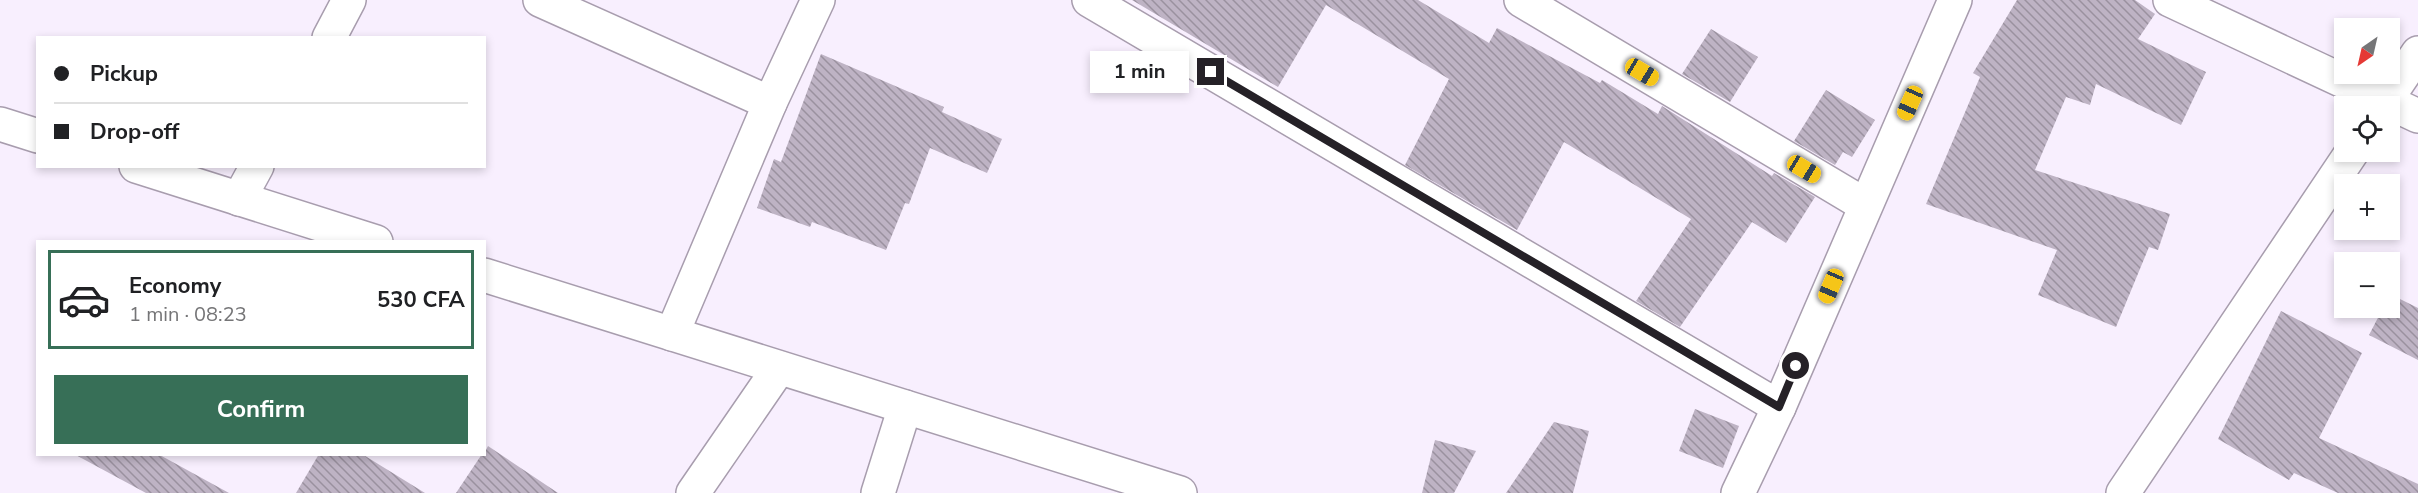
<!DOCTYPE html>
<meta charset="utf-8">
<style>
body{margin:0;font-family:"Nunito Sans",sans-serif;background:#f6f6f6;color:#202124;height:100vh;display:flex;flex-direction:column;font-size:22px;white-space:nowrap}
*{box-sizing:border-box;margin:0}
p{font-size:20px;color:#757577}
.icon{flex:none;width:33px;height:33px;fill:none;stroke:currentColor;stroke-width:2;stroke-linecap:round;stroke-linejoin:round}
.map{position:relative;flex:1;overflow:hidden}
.panel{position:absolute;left:36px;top:240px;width:450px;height:216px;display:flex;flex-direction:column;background:#fff;border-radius:0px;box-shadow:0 3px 9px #0003}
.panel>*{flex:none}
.top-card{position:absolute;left:36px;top:36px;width:450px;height:132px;border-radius:0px;box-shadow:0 3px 9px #0003;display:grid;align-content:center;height:132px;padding:0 18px;background:#fff}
.needle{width:39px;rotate:214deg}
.controls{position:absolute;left:2334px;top:18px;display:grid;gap:12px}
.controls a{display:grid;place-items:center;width:66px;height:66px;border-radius:0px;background:#fff;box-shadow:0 3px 9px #0003;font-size:30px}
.end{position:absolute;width:27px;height:27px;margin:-14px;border:8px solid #252127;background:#fff;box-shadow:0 0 0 3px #fff}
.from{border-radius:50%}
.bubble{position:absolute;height:42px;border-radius:0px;background:#fff;box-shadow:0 3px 9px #0003;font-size:20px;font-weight:700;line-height:42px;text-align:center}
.car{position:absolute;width:18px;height:36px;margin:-18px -9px;border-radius:8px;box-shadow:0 0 4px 2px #0007;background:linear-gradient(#f5c518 24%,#345 0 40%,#f5c518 0 76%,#345 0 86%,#f5c518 0)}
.top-card b{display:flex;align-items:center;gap:21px;height:57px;font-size:22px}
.top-card b+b{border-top:2px solid #e0e0e0}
.top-card i{width:15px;height:15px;background:#202124}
ul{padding:10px 0 0;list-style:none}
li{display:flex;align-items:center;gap:18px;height:99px;margin:0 12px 9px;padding:0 6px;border:3px solid #e0e0e0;border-radius:0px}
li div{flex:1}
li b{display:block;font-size:22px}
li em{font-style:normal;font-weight:700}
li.active{border-color:#376f57}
li>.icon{width:54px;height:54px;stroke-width:1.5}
.cta{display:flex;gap:12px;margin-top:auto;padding:12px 18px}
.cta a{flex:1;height:69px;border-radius:0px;background:#376f57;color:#fff;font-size:24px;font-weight:700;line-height:69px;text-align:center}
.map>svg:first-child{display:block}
.building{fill:url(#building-back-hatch)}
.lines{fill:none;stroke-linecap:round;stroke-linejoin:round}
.minor-casing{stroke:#a89dae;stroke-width:36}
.tertiary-casing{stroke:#a89dae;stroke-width:36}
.minor{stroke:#fff;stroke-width:33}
.tertiary{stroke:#fff;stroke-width:33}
.route{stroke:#252127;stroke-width:8}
</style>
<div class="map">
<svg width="2418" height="493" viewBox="0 0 2418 493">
<defs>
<pattern id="building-back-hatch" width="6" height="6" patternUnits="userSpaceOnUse" patternTransform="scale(1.5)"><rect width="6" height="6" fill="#beb3c4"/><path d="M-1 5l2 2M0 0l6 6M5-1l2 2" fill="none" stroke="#9a919f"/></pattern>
</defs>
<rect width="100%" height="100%" fill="#f8effe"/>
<!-- building -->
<g class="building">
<path d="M1132,0h286l71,43 8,-15 103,55 2,-3 56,34 4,-8 110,70 2,-3 41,24 -29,46 -34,-21 -72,105 -44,-26 55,-82 -127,-77 -47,88 -112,-65 44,-86 -123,-74 -48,82z"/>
<path d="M2017,0h118l20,14 -17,25 68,33 -25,53 -85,-41 -6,21 -24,-8 -31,73 135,44 -12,36 -9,-3 -33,80 -78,-32 19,-45 -131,-46 54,-127 -7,-4z"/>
<path d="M1711,29l47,28 -28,45 -48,-28z"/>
<path d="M821,54l123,53 -2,5 60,27 -15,34 -57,-25 -21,56 -4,-1 -19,47 -74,-28 -2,5 -53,-19 17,-49 7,3z"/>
<path d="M1826,90l49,30 -23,37 -9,-5 -8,13 -41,-24z"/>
<path d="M2390,294l28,14v52l-49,-25 14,-27h7z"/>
<path d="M2281,311l81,42 -43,85 99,46v9h-80l-44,-20 -5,7 -71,-41z"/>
<path d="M1695,409l44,17 -16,42 -44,-17z"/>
<path d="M1554,422l35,9 -16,62h-67z"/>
<path d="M1435,440l41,11 -22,42h-32z"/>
<path d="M488,446l70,47h-102l26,-39h2z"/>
<path d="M74,454h84l71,39h-83z"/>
<path d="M319,454h43l63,39h-129z"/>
</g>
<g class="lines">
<!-- minor casing -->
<g class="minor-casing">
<g id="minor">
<path d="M540,0l230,103"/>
<path d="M1089,0l690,407"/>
<path d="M1521,0l344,205"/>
<path d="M2170,0l248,116"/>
<path d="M329,38l20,-38"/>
<path d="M2382,106l36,-53"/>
<path d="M239,199l18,-33"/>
<path d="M672,334l98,-231 48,-103"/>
<path d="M693,493l86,-125"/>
<path d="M878,493l27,-86"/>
<path d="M1738,493l41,-86 176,-407"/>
<path d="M2123,493l229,-341"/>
</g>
</g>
<!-- tertiary casing -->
<g class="tertiary-casing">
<g id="tertiary">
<path d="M0,124l38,12"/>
<path d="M136,166l240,76"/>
<path d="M484,275l696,218"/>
</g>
</g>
<!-- minor -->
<use href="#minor" class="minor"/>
<!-- tertiary -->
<use href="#tertiary" class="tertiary"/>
</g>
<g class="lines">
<!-- route -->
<path class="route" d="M1211,72l568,335 17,-41"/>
</g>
</svg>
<div class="controls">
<a><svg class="needle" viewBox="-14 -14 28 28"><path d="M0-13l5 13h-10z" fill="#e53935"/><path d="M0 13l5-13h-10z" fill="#757577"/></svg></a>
<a><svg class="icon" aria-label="locate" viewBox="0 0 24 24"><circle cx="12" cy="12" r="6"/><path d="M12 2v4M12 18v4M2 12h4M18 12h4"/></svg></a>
<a>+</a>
<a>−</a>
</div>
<i class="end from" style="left:1796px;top:366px"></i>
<i class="end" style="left:1211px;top:72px"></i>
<div class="bubble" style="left:1090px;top:51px;width:99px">1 min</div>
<i class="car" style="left:1642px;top:72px;rotate:121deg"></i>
<i class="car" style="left:1910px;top:103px;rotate:204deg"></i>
<i class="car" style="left:1804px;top:169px;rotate:121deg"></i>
<i class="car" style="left:1831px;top:286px;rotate:203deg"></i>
<div class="top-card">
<b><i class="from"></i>Pickup</b>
<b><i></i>Drop-off</b>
</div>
<section class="panel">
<ul>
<li class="active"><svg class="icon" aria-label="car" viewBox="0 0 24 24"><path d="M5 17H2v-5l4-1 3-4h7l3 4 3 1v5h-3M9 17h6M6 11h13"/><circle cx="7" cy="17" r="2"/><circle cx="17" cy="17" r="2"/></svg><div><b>Economy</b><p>1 min · 08:23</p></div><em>530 CFA</em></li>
</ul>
<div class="cta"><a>Confirm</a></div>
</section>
</div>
